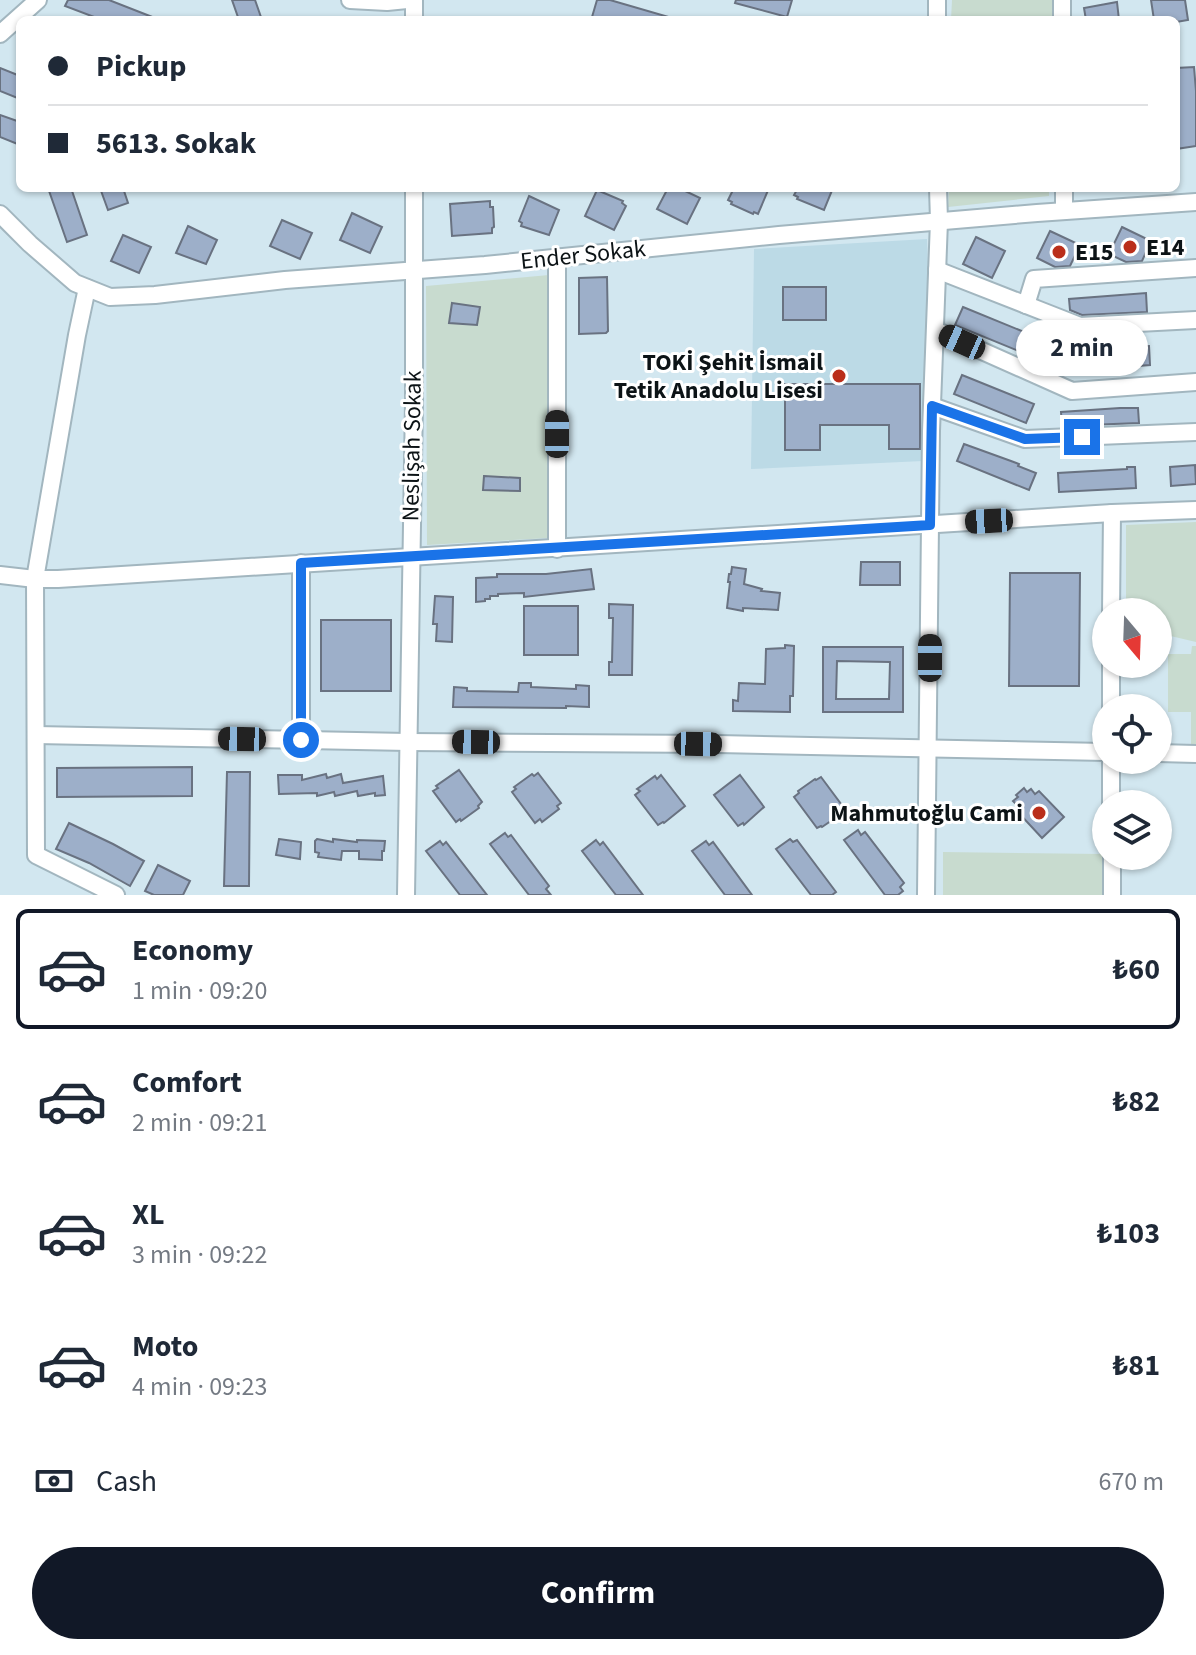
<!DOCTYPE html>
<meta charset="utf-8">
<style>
body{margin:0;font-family:"Source Sans 3",sans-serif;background:#f6f6f7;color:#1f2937;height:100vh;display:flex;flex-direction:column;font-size:30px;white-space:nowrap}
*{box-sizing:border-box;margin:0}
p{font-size:26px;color:#747a83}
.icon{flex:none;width:44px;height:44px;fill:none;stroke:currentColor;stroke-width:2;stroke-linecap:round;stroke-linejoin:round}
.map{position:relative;height:895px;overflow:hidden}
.drawer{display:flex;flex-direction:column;background:#fff;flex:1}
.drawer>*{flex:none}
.top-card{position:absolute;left:16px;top:16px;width:1164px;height:176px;border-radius:12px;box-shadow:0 2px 6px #0004;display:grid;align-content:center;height:176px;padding:0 32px;background:#fff}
.needle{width:52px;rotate:161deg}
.fabs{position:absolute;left:1092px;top:598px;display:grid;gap:16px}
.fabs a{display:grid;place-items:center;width:80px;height:80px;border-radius:50%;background:#fff;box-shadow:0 2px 6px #0004;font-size:40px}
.end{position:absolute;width:36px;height:36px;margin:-18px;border:10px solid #1a73e8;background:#fff;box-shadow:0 0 0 4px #fff}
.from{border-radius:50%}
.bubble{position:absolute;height:56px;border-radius:28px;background:#fff;box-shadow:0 2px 6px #0004;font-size:26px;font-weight:700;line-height:56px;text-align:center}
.car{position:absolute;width:24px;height:48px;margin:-24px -12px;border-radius:10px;box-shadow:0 0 6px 2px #0007;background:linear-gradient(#222 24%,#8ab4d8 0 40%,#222 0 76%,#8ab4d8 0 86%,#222 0)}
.top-card b{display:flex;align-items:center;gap:28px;height:76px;font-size:30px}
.top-card b+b{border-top:2px solid #e0e1e3}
.top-card i{width:20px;height:20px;background:#1f2937}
ul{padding:14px 0 0;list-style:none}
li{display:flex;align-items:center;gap:24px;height:120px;margin:0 16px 12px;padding:0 16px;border:4px solid transparent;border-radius:12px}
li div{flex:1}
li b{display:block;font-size:30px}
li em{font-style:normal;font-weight:700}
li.selected{border-color:#111827}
li>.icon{width:72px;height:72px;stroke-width:1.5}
.pay{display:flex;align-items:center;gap:20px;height:88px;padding:0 32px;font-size:30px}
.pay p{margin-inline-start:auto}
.cta{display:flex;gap:16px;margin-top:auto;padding:16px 32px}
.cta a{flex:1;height:92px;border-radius:48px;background:#111827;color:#fff;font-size:32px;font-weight:700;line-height:92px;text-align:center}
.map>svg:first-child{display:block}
.built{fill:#bcdae6}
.green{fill:#c8dbcf}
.building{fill:#9dafc9;stroke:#697281;stroke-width:2;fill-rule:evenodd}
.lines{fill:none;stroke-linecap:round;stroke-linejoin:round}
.minor-casing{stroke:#a2b6bf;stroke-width:20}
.minor{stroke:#fff;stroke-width:16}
.route{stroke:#1a73e8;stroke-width:10}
.poi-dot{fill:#ba2e1a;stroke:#fff;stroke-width:3}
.labels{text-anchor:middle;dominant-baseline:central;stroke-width:6;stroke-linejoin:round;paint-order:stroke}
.poi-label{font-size:24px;font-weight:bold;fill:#0c1316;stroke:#fff;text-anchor:start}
.street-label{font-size:24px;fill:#0c1316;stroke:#fff}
</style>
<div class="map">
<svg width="1196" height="895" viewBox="0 0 1196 895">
<rect width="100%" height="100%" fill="#d2e7f0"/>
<!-- built -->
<path class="built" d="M927,239l2,52 -6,170 -172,8 3,-220z"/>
<!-- green -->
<g class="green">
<path d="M952,0h101l-1,20h-101z"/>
<path d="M949,188h100v8l-101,11z"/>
<path d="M549,275v263l-122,7 -1,-259z"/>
<path d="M1196,522v120l-38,-9v-21h-32v-87z"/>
<path d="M1192,646h4v100h-5v-34h-23v-58h23z"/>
<path d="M943,852l159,2v41h-159z"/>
</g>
<!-- building -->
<g class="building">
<path d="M68,0h41l51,20h-58l-37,-14z"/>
<path d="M232,0h23l7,20h-23z"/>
<path d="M597,0h13l62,18v2h-70l-10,-3z"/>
<path d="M736,0h56l-5,17 -52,-14z"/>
<path d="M1151,0h34l3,20 -12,2v-2h-22z"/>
<path d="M1117,2l2,18h-33l-2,-12z"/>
<path d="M1194,67l2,24v55l-20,3v-81z"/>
<path d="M0,68l20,8v23l-20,-8z"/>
<path d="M0,115l20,7v23l-20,-8z"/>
<path d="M48,188h23l16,47 -20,7z"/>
<path d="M100,188h23l5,15 -20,7z"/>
<path d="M668,188h11l21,10 -13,26 -30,-15z"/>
<path d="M734,188h35l-11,26 -4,-2 -1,2 -22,-10 1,-2 -4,-2z"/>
<path d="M798,188h35l-9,22 -27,-11 1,-2 -4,-2z"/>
<path d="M597,190l26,11 -1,2 4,3 -12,24 -29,-14z"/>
<path d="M529,196l30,14 -10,25 -28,-9 1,-3 -3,-2z"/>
<path d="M490,201v6h3l1,20 -2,1v5l-40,3 -2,-32z"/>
<path d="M352,213l30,14 -12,26 -30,-13z"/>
<path d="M282,220l30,13 -12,26 -30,-13z"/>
<path d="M188,226l29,14 -11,24 -30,-11z"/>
<path d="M1122,227l29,14 -9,20 -16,1 -17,-8z"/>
<path d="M1050,231l30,14 -10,21 -15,1 -18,-9z"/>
<path d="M123,235l28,12 -12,26 -28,-12z"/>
<path d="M976,237l29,14 -13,27 -29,-14z"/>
<path d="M607,277l1,54 -2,2 -27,1v-56z"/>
<rect x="783" y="287" width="43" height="33"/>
<path d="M1146,293l1,19 -65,3 -12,-5 -1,-11z"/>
<path d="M452,303l28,4 -3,18 -28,-2z"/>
<path d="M963,307l71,29 -8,18 -71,-29z"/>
<path d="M1149,346l1,19 -77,6 -2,-20z"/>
<path d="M962,375l72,29 -8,19 -72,-29z"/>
<path d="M785,384h135v65h-31v-24h-69v25h-35z"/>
<path d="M1120,408h18l1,15 -77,3 -1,-14z"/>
<path d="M964,444l47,17 8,3 -1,2 18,7 -7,17 -72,-29z"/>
<path d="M1195,465l1,19 -25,2 -1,-19z"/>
<path d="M1127,467h8l1,21 -77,4 -1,-19 69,-4z"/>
<path d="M484,476l36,2v13l-37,-1z"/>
<path d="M861,562h39v23h-40z"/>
<path d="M732,567l14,2 -2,15 18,5 -1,2 19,2 -2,17 -35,-2v3l-16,-3 3,-26h-2l1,-8h2z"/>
<path d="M591,569l3,20 -70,8v-4l-26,1v2h-8v3h-5v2l-9,1v-24l21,-1v-3h49z"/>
<path d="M1010,573h70l-1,113h-70z"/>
<path d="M435,596l18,1 -1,45 -16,-1 1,-17h-4z"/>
<path d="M609,604l24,1 -1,70h-23v-13h3l1,-44h-4z"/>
<rect x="524" y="606" width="54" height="49"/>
<rect x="321" y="620" width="70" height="71"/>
<path d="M785,645l9,1 -1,50h-3v16l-57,-1v-11l5,1 1,-18 26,1 1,-35 19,-1z"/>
<path d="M823,647h80v65h-80zM837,661l53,1 -1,37h-53z"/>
<path d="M519,683h12v4l45,2v-4l13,1v21l-23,-1v2l-113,-1 1,-20 13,1v3l51,1z"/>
<path d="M192,767v29l-135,1v-29z"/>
<path d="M459,770l23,32 -4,4 1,2 -18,13 -1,-2 -4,3 -23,-31 5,-3 -2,-2z"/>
<path d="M227,772h23l-1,114h-25z"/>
<path d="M538,773l23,30 -4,3 2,3 -17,13 -2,-3 -5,4 -23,-31 4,-3 -2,-2 18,-13 2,2z"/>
<path d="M326,774l1,4 14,-4 2,9 40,-7 2,19 -10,1v-3l-17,3 -1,-5 -22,5 -1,-4 -17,4v-3l-38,1 -1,-19h24v5z"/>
<path d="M661,775l24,31 -21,17 -1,-1 -5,3 -23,-30 5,-4 -3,-2 18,-13 2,3z"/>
<path d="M740,775l24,32 -20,18 -1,-2 -5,3 -24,-31z"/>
<path d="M821,777l23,31 -5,3 2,3 -19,13 -1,-1 -4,2 -23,-31 5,-4 -1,-2 17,-12 1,1z"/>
<path d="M1024,788l3,4 4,-3 4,5 4,-3 25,26 -22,21 -27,-29 3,-3 -5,-5 5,-4 -2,-2z"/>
<path d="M69,823l44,21 31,17 -14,25 -41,-23 -33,-14z"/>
<path d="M858,830l3,5 4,-3 39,51 -4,4 3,4 -5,4h-13l-41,-55z"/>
<path d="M505,833l3,4 3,-2 38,51 -3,3 5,6h-22l-39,-51z"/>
<path d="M279,839l22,3 -1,17 -24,-4z"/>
<path d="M317,839l16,3v-3l24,3v-2l28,1 -1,10h-2v9l-23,-1v-8h-17l-1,9 -23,-3 1,-4 -4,-1v-11z"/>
<path d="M790,839l3,3 4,-2 39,52 -4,3h-21l-35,-46z"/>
<path d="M596,840l4,5 3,-3 40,53h-27l-34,-44z"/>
<path d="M440,841l3,4 3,-3 41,53h-27l-34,-44z"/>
<path d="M706,841l3,4 4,-3 39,53h-27l-33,-44z"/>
<path d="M158,865l32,16 -7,14h-29l-9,-4z"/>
</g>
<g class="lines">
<!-- minor casing -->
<g class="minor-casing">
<g id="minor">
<path d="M350,0l37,2 20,-2"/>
<path d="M937,0v20"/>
<path d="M1062,0v20"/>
<path d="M414,20v-20"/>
<path d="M0,34l38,-34"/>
<path d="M1064,188v23"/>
<path d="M0,214l30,30 45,39 35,14 45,-2 130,-15 200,-15 294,-30 258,-22 159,-11"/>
<path d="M937,270l143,56 116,-6"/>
<path d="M87,288l-10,47 -42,244 1,276 80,40"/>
<path d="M1026,305l8,-26 162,-11"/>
<path d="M935,330l137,61 124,-9"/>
<path d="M932,406l93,33 171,-7"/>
<path d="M557,549v-292"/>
<path d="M301,563v177"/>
<path d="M0,575l35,4h23l1054,-66 84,-3"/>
<path d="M1111,612l1,-99"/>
<path d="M1111,664v44"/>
<path d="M36,735l372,7 310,2 388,8"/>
<path d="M1158,753l38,1"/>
<path d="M1111,760v44"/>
<path d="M1112,856v39"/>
<path d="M406,895l8,-493v-214"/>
<path d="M926,895l5,-464 8,-210 -1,-33"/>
</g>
</g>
<!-- minor -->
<use href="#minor" class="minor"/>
</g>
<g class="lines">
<!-- route -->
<path class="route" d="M301,740v-177l629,-38 2,-119 93,33 57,-2"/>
</g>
<!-- markers -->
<g class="poi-dot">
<circle cx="1130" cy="247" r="8"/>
<circle cx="1059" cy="252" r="8"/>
<circle cx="839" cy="376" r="8"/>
<circle cx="1039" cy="813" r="8"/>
</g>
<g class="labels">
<!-- poi labels -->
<g class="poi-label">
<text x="1146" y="247">E14</text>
<text x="1075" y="252">E15</text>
<text x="823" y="362" text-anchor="end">TOKİ Şehit İsmail<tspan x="823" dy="28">Tetik Anadolu Lisesi</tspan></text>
<text x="1023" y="813" text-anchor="end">Mahmutoğlu Cami</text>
</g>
<!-- street labels -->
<g class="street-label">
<text transform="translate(583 255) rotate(-6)">Ender Sokak</text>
<text transform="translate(412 446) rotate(-89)">Neslişah Sokak</text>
</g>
</g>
</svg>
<div class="fabs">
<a><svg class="needle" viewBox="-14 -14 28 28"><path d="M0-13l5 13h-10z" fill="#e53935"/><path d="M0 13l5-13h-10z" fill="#747a83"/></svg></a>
<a><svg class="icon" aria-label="locate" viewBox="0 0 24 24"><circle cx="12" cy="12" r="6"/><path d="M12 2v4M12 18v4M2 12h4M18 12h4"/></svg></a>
<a><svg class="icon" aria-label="layers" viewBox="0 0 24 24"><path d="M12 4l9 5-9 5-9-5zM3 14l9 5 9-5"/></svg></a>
</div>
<i class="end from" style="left:301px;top:740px"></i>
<i class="end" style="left:1082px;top:437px"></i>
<div class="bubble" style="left:1016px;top:320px;width:132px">2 min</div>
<i class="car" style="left:962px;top:342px;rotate:294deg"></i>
<i class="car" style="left:557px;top:434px;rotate:0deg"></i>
<i class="car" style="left:989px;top:521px;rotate:267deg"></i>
<i class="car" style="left:930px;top:658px;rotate:0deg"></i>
<i class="car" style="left:242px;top:739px;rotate:271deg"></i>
<i class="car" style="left:476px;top:742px;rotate:271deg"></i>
<i class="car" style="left:698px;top:744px;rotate:91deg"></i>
<div class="top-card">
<b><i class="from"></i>Pickup</b>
<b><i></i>5613. Sokak</b>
</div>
</div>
<section class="drawer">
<ul>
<li class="selected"><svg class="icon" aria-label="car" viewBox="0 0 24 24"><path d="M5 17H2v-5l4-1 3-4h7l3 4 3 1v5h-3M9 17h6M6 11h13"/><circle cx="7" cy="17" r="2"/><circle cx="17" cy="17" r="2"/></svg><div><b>Economy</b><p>1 min · 09:20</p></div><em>₺60</em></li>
<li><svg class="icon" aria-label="car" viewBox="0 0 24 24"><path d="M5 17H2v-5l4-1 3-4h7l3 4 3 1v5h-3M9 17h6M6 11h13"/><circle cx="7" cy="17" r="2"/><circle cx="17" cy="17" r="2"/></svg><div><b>Comfort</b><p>2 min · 09:21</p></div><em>₺82</em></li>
<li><svg class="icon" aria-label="car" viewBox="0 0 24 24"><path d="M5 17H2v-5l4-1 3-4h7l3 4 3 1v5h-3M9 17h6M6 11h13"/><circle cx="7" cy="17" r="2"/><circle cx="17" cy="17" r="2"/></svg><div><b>XL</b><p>3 min · 09:22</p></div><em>₺103</em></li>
<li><svg class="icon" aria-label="car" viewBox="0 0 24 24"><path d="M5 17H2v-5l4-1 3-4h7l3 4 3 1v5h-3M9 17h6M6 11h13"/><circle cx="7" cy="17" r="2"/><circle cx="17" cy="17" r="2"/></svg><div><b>Moto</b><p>4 min · 09:23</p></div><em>₺81</em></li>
</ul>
<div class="pay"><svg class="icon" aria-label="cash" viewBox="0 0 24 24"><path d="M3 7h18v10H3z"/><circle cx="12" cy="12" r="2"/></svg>Cash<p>670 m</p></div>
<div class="cta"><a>Confirm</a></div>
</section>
